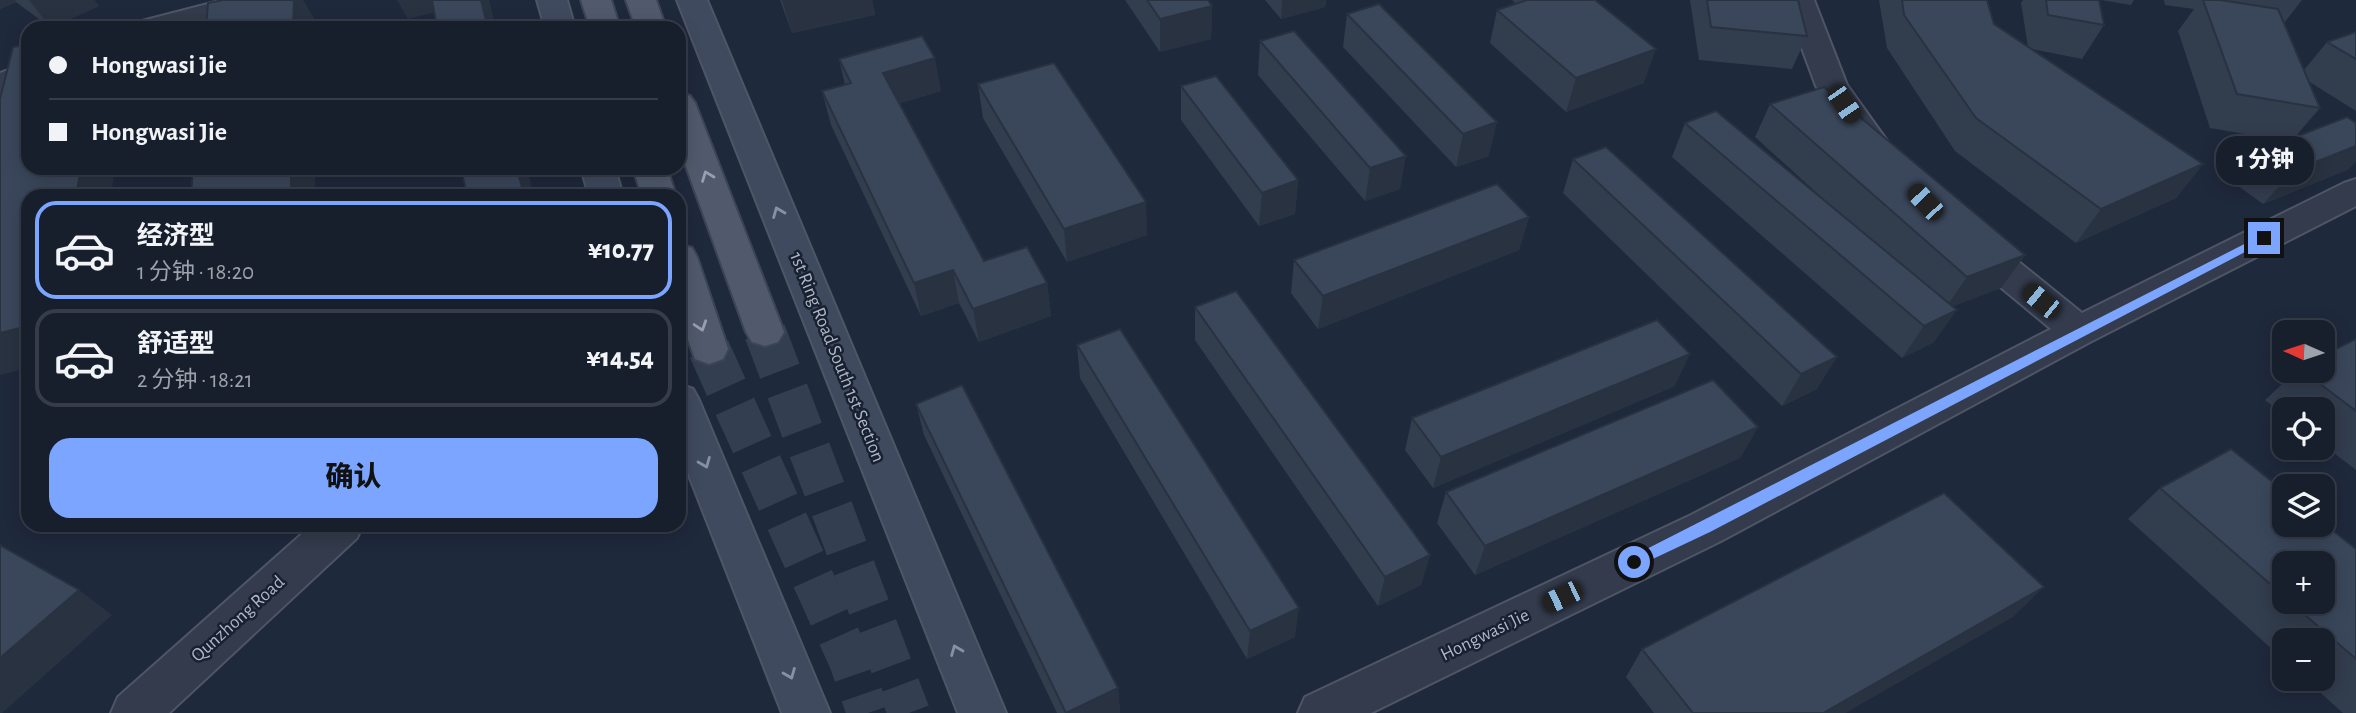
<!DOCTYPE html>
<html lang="zh">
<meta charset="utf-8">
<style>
body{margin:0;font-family:"Alegreya Sans","Noto Sans SC",sans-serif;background:#242c39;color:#f1f3f6;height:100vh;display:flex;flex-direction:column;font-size:26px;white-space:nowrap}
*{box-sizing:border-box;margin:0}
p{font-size:23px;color:#9ea2aa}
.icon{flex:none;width:38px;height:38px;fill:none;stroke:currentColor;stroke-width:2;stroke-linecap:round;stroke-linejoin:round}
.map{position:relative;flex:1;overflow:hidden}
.panel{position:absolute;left:21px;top:189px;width:665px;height:343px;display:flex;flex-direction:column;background:#171f2d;border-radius:21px;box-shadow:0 4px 18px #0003,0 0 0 2px #363d49}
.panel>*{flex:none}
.top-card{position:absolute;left:21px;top:21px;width:665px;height:154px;border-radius:21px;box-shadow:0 4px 18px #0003,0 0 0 2px #363d49;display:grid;align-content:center;height:154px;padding:0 28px;background:#171f2d}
.needle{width:46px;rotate:273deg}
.buttons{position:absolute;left:2272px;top:320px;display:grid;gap:14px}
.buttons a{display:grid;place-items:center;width:63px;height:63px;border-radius:14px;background:#171f2d;box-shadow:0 4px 18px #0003,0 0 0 2px #363d49;font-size:35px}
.end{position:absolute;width:32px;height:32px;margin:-16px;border:9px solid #7ca5ff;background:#111;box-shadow:0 0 0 4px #111}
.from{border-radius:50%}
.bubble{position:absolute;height:49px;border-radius:21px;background:#171f2d;box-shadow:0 4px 18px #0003,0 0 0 2px #363d49;font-size:23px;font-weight:800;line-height:49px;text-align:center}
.car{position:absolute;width:21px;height:42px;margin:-21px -10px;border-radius:9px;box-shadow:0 0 5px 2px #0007;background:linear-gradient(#222 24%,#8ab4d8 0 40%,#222 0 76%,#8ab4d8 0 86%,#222 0)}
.top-card b{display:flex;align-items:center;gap:24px;height:66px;font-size:26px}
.top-card b+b{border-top:2px solid #363d49}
.top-card i{width:18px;height:18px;background:#f1f3f6}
ul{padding:12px 0 0;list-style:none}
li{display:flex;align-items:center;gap:21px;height:98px;margin:0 14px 10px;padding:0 14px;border:4px solid #363d49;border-radius:21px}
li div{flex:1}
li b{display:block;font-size:26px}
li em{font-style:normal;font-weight:800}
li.current{border-color:#7ca5ff}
li>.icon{width:63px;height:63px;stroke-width:1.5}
.button{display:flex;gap:14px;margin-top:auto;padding:14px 28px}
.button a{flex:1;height:80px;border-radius:21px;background:#7ca5ff;color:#111;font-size:28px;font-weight:800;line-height:80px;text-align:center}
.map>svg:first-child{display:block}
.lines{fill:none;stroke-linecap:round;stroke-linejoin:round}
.primary-tunnel{stroke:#343e51;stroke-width:42;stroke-dasharray:42 21;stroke-linecap:butt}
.minor-casing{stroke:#4e5666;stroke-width:4}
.secondary-casing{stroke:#4e5666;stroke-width:4}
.primary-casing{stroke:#3c4555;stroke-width:4}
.minor{fill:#333b4c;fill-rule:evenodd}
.secondary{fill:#404a5f;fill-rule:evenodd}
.primary{fill:#515a6c;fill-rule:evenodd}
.wall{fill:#323d4e;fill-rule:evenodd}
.shaded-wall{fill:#293240}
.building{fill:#3a475b;stroke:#293240;stroke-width:2}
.oneway{stroke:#979fb1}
.oneway2{stroke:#8890a3}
.route{fill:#7ca5ff}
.labels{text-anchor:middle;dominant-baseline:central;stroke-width:5;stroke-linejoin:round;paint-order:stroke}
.street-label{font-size:19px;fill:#aeb6c8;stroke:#182130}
</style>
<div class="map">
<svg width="2356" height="713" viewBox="0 0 2356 713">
<rect width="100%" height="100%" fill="#1f293c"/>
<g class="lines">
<!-- primary-tunnel -->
<g class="primary-tunnel">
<path d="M765,332l144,381"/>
<path d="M709,349l141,312 18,52"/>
</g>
<!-- minor casing -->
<g class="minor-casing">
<g id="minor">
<path d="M223,0h50l-5,6 -84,22h-50l4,-6z"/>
<path d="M1784,0h30l33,85 43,60 -5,8 -12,3 -12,-3 -45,-67z"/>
<path d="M28,63v21l-28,10v-21z"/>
<path d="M2356,179v27l-264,135 -371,200 -350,172h-73l7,-16 386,-182 360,-186 -94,-78 -5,-9 5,-9 13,-4 13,4 99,80 262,-130z"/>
<path d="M312,525h51l-6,13 -188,175h-58l7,-16z"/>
</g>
</g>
<!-- secondary casing -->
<g class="secondary-casing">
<g id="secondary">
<path d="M537,0h30l8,28h-30z"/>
<path d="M677,0h30l299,713h-48z"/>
<path d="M581,168h34l8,28h-34z"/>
<path d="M679,384l14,5 6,11 131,313h-48l-103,-263z"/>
</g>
</g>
<!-- primary casing -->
<g class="primary-casing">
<g id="primary">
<path d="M581,0h30l9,28h-30z"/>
<path d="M626,0h30l10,28h-30z"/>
<path d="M679,93l11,3 5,7 89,229 -6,10 -13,4 -13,-4 -6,-10 -67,-185z"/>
<path d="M633,168h34l9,28h-34z"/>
<path d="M679,244l13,4 5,9 31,92 -5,10 -14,5 -14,-5 -16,-45z"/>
</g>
</g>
<!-- minor -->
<use href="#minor" class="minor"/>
<!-- secondary -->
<use href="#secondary" class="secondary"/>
<!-- primary -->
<use href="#primary" class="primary"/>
</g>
<!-- wall -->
<g class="wall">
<path d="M0,0h94l5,6 -48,22 -35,-26 -16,7z"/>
<path d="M780,0h92l3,15 -83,18z"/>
<path d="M1125,0h83l4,6 -1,33 -51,13z"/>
<path d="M1265,0h61l-1,7 -44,12z"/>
<path d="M1512,0h83l49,83 -78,29 -76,-69 7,-33 19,-6z"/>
<path d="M1690,0h108l9,36 -15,33 -93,-9z"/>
<path d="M1879,0h108l7,24 34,23 -7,-44 2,-3h76l5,25 -22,34 -50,-10 171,115 -27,34 -100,45 -121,-92 -68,-103z"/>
<path d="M2101,0h33l-3,5z"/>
<path d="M2164,0h138l-18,23 20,47 23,-28 29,-10v79l-48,-30 12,27 -25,29 61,-14v38l-9,9 -84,34 -29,-21 28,-33 24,-9 -76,-13 -32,-97 16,-22 -29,-4z"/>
<path d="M1347,14l142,142 -33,11 -113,-120z"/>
<path d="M1260,41l140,148 -35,12 -107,-126z"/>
<path d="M839,59l102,32 -41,12 84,158 63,22 4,33 -72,26 -20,-39 -38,13 -90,-191 -9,-34 23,-6z"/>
<path d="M978,84l169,151 -80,27 -84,-144z"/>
<path d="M1181,86l117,94 -3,34 -36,12 -78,-106z"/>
<path d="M1770,104l255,151 -24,33 -48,18 -19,36 -32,16 -230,-201 13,-34 145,82 -75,-68z"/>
<path d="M1606,147l211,242 -35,17 -219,-213 10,-34z"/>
<path d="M1529,217l-10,33 -201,79 -27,-36 3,-33z"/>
<path d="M1195,307l235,248 -9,30 -43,21 -183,-266z"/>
<path d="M2356,339v131l-34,-26v-34h-38v5l-19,-15 31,-29h26z"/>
<path d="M1077,345l218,292 -48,22 -167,-281z"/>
<path d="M1675,386l-242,102 -28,-38 7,-32z"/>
<path d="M916,404l202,284 2,25h-63l-133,-278z"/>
<path d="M1758,427l-18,31 -265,117 -38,-52 9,-31z"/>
<path d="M2160,488l196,61v164h-13l-38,-34h17v-39h-38v20l-156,-141zM2284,564l38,38h-38z"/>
<path d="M2014,616l-169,97h-191l-28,-36 16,-28z"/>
</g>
<!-- shaded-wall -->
<g class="shaded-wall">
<path d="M0,0h15l1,2 -16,7z"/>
<path d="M29,0h65l5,6 -48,22z"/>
<path d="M294,0h9l11,18v10h-21z"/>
<path d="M397,0h42l5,10 -36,9z"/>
<path d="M481,0h8l7,28h-8z"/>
<path d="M782,0h90l3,15 -83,18z"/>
<path d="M1282,0h44l-1,7 -44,12z"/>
<path d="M1212,6l-1,33 -51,13v-33z"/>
<path d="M1656,49l-12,34 -78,29 10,-34z"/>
<path d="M935,58l6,33 -50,15 -8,-33z"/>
<path d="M1497,122l-8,34 -33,11 7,-33z"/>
<path d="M2356,146v15l-9,9 -84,34 30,-33z"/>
<path d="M1406,156l-6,33 -35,12 5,-33z"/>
<path d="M2203,164l-27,34 -100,45 25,-34z"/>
<path d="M81,168h34l-4,28h-35z"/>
<rect x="291" y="168" width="24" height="28"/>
<path d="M517,168h10l7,28h-13z"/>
<path d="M1298,180l-3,34 -36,12 3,-33z"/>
<path d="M1146,202l1,33 -80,27 -3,-33z"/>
<path d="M1529,217l-10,33 -201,79 5,-33z"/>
<path d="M2025,255l-24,33 -57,22 23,-33z"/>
<path d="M953,270l6,33 -38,13 -7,-33z"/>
<path d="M1047,283l4,33 -72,26 -6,-33z"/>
<path d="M1957,310l-23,32 -32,16 22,-32z"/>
<path d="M28,326v42l-28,7v-42z"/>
<path d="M1690,354l-15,32 -242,102 8,-31z"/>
<path d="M1837,357l-20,32 -35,17 19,-32z"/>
<path d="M1758,427l-18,31 -265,117 10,-29z"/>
<path d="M1430,555l-9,30 -43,21 7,-29z"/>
<path d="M2044,587l-30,29 -169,97h-22z"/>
<path d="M79,590l33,25 -110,98h-2v-55z"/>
<path d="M1299,608l-4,29 -48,22 3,-28z"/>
<path d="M1118,688l2,25h-54z"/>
</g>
<!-- building -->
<g class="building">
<path d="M223,0h71l-1,28h-87l2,-25z"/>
<path d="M432,0h49l7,28h-51z"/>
<path d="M1147,0h61l4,6 -52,13z"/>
<path d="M1527,0h68l61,49 -80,29 -79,-68z"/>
<path d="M1707,0h91l9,36 -96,-9z"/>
<path d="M1902,0h85l7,24 209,140 -102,45 -125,-91 -72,-103z"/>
<path d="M2046,0h53l5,25 -56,-10z"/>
<path d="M2203,0h17l58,9 42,99 -83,-14z"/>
<path d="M1379,4l118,118 -34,12 -116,-120z"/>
<path d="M1294,31l112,125 -36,12 -110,-127z"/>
<path d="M2356,32v27l-29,-17z"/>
<path d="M922,36l13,22 -52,15 101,188 43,-14 20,36 -74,26 -20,-39 -39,13 -92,-192 29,-8 -12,-24z"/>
<path d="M28,44v124h53l-5,28h-48v130l-28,7v-234l13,-52z"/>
<path d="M1054,63l92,139 -82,27 -86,-145z"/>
<path d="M1216,76l82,104 -36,13 -81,-107z"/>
<path d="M1824,87l201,168 -58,22 -197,-173z"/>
<path d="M1716,111l241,199 -33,16 -239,-203z"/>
<path d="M2347,117l9,6v23l-63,25 -31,-21z"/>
<path d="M1606,147l231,210 -36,17 -228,-215z"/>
<path d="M193,168h98v28h-100z"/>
<path d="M461,168h56l7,27 -57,1z"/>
<path d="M1497,184l32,33 -206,79 -29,-36z"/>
<path d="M1236,291l194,264 -45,22 -190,-270z"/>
<path d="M1657,320l33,34 -249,103 -29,-39z"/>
<path d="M1120,329l179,279 -49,23 -173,-286z"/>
<path d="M2356,339v72l-53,-40h19v-15z"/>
<path d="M1713,380l45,47 -273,119 -39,-54z"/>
<path d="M962,385l156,303 -52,25 -150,-309z"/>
<path d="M2231,449l53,42v34h38v-3l34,27v110l-66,-57h32v-38h-38v32l-124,-108z"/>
<path d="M1944,493l100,94 -221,126h-130l-51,-64z"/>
<path d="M0,545l79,45 -79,68z"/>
</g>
<!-- one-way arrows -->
<defs><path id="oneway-chevron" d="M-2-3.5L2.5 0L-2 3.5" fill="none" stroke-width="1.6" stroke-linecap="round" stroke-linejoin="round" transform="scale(1.75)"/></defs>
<g class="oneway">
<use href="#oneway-chevron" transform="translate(707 176) rotate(-111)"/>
<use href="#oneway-chevron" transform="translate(701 326) rotate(72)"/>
</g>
<g class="oneway2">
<use href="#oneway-chevron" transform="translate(778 212) rotate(-112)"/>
<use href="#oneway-chevron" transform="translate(705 463) rotate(68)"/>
<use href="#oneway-chevron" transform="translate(956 650) rotate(-112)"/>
<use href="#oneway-chevron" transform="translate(790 674) rotate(68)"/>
</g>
<!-- route -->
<path class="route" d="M2264,234l4,1v5l-558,292 -72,34h-9v-8z"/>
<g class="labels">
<!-- street labels -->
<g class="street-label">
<text transform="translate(837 357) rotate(68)">1st Ring Road South 1st Section</text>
<text transform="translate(238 619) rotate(-42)">Qunzhong Road</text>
<text transform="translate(1485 635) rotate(-26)">Hongwasi Jie</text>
</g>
</g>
</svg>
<div class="buttons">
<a><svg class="needle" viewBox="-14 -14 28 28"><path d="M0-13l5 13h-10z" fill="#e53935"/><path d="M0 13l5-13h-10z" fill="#9ea2aa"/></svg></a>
<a><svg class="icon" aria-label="locate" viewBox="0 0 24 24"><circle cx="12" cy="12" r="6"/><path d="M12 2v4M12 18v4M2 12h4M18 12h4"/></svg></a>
<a><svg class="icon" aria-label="layers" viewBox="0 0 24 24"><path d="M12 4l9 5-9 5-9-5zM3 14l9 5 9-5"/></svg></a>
<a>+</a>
<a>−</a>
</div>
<i class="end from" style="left:1634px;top:562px"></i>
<i class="end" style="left:2264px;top:238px"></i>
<div class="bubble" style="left:2216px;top:136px;width:98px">1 分钟</div>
<i class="car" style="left:1844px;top:104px;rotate:146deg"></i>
<i class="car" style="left:1925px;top:202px;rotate:317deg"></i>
<i class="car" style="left:2041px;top:301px;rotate:309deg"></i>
<i class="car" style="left:1562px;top:597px;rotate:244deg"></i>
<div class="top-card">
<b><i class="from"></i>Hongwasi Jie</b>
<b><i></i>Hongwasi Jie</b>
</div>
<section class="panel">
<ul>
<li class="current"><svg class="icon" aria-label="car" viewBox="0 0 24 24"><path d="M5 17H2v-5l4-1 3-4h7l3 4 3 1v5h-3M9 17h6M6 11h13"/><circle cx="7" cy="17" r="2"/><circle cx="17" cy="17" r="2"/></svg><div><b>经济型</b><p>1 分钟 · 18:20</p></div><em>¥10.77</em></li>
<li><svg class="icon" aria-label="car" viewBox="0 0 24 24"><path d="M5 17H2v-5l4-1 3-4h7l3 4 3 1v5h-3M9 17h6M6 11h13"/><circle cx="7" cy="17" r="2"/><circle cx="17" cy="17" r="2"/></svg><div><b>舒适型</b><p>2 分钟 · 18:21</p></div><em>¥14.54</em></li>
</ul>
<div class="button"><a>确认</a></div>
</section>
</div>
